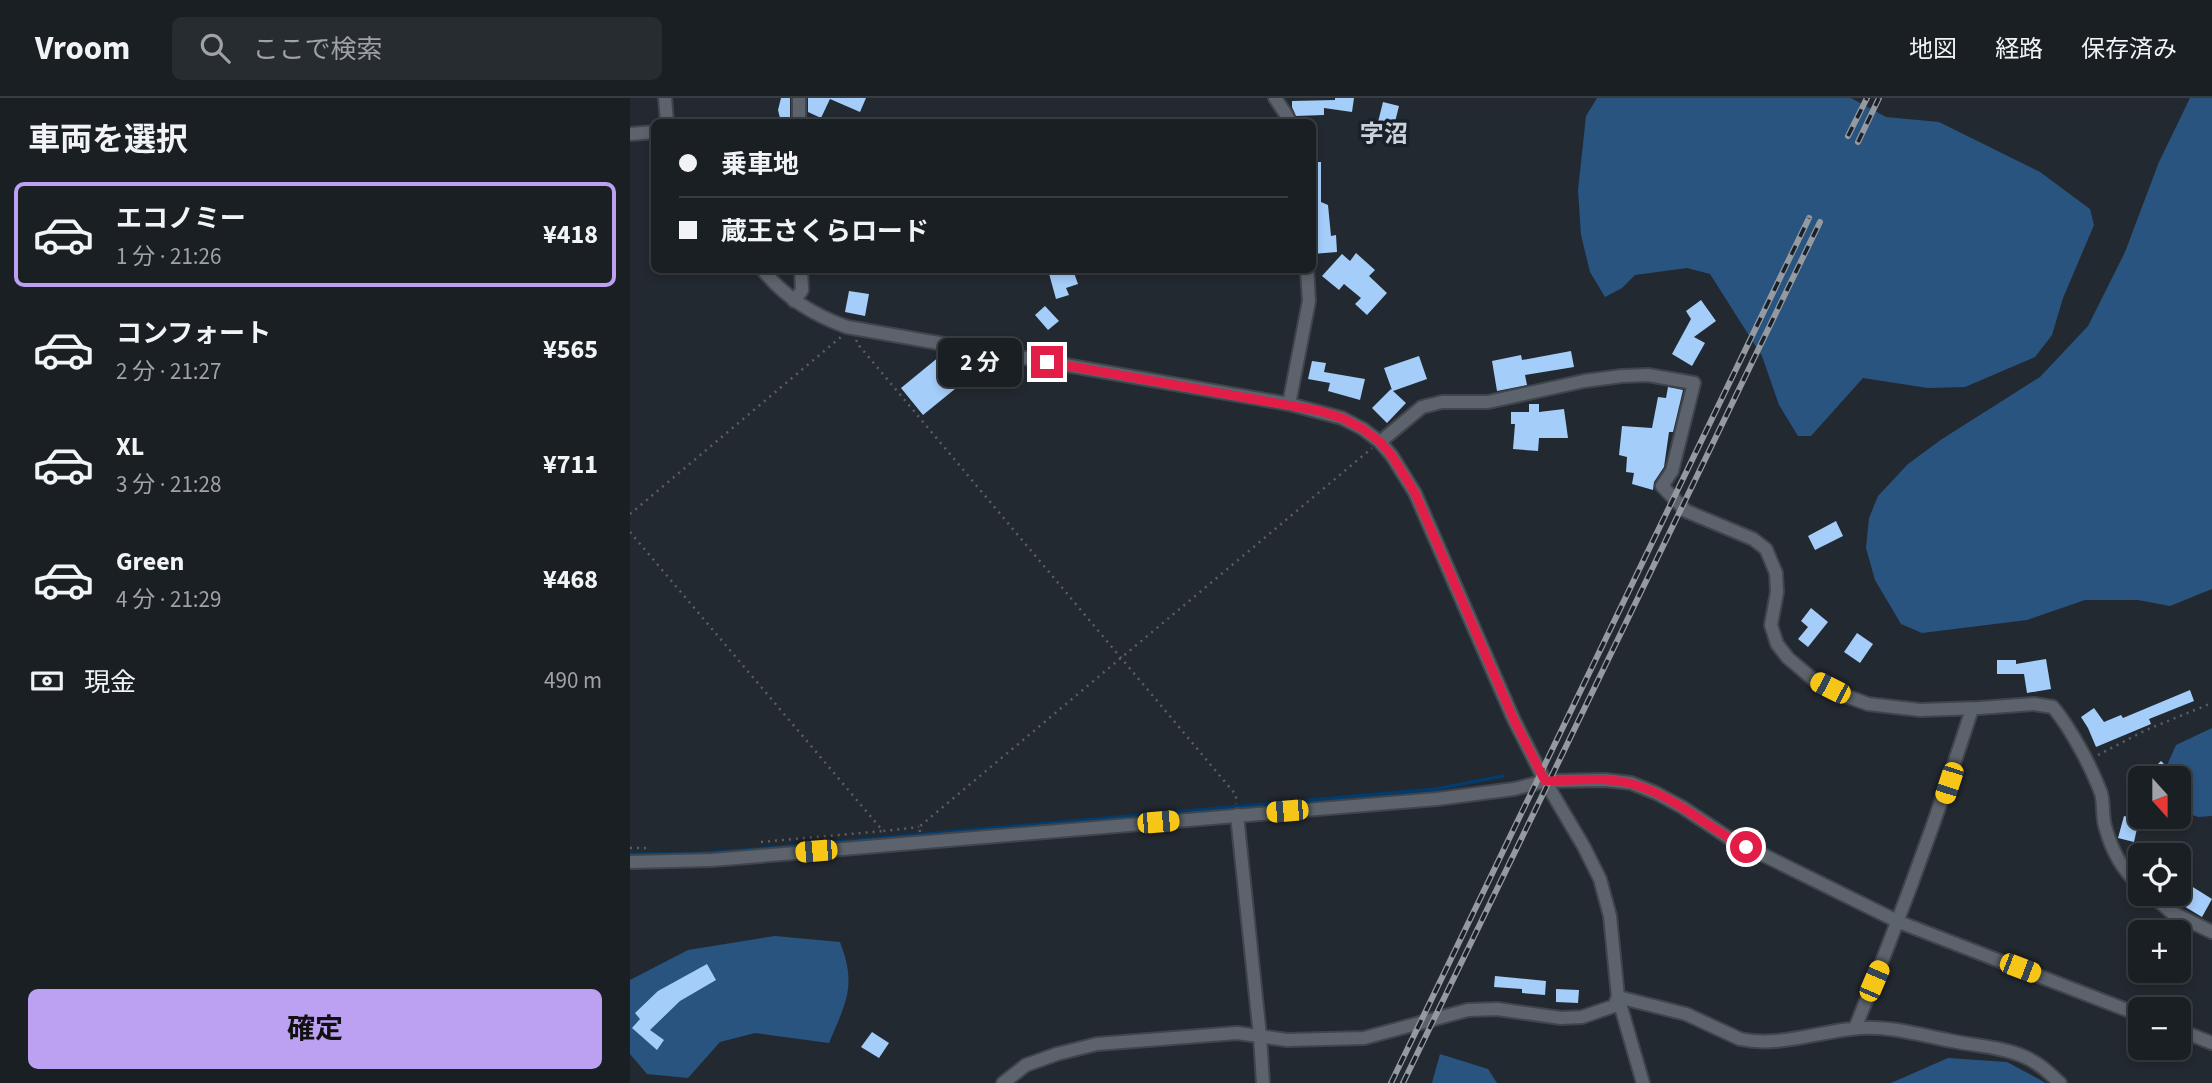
<!DOCTYPE html>
<html lang="ja">
<meta charset="utf-8">
<style>
body{margin:0;font-family:"Source Sans 3","Noto Sans JP",sans-serif;background:#272c31;color:#f1f3f6;height:100vh;display:flex;flex-direction:column;font-size:26px;white-space:nowrap}
*{box-sizing:border-box;margin:0}
p{font-size:23px;color:#9fa2a6}
.icon{flex:none;width:38px;height:38px;fill:none;stroke:currentColor;stroke-width:2;stroke-linecap:round;stroke-linejoin:round}
.map{position:relative;flex:1;overflow:hidden}
.side{display:flex;flex-direction:column;background:#1a1f24;width:630px}
.side>*{flex:none}
.top-card{position:absolute;left:21px;top:21px;width:665px;height:154px;border-radius:10px;box-shadow:0 4px 10px #0003,0 0 0 2px #383d41;display:grid;align-content:center;height:154px;padding:0 28px;background:#1a1f24}
.needle{width:46px;rotate:159deg}
.fabs{position:absolute;left:1498px;top:668px;display:grid;gap:14px}
.fabs a{display:grid;place-items:center;width:63px;height:63px;border-radius:10px;background:#1a1f24;box-shadow:0 4px 10px #0003,0 0 0 2px #383d41;font-size:35px}
.end{position:absolute;width:32px;height:32px;margin:-16px;border:9px solid #e11d48;background:#fff;box-shadow:0 0 0 4px #fff}
.from{border-radius:50%}
.bubble{position:absolute;height:49px;border-radius:10px;background:#1a1f24;box-shadow:0 4px 10px #0003,0 0 0 2px #383d41;font-size:23px;font-weight:700;line-height:49px;text-align:center}
.car{position:absolute;width:21px;height:42px;margin:-21px -10px;border-radius:9px;box-shadow:0 0 5px 2px #0007;background:linear-gradient(#f5c518 24%,#345 0 40%,#f5c518 0 76%,#345 0 86%,#f5c518 0)}
.top-card b{display:flex;align-items:center;gap:24px;height:66px;font-size:26px}
.top-card b+b{border-top:2px solid #383d41}
.top-card i{width:18px;height:18px;background:#f1f3f6}
ul{padding:0;list-style:none}
li{display:flex;align-items:center;gap:21px;height:105px;margin:0 14px 10px;padding:0 14px;border:4px solid transparent;border-radius:10px}
li div{flex:1}
li b{display:block;font-size:26px}
li em{font-style:normal;font-weight:700}
li.on{border-color:#bca0f2}
li>.icon{width:63px;height:63px;stroke-width:1.5}
h2{padding:0 28px;font-size:32px;line-height:84px}
.pay{display:flex;align-items:center;gap:18px;height:77px;padding:0 28px;font-size:26px}
.pay p{margin-inline-start:auto}
.primary-button{display:flex;gap:14px;margin-top:auto;padding:14px 28px}
.primary-button a{flex:1;height:80px;border-radius:10px;background:#bca0f2;color:#111;font-size:28px;font-weight:700;line-height:80px;text-align:center}
header{display:flex;align-items:center;gap:42px;box-sizing:border-box;height:98px;padding:0 35px;background:#1a1f24;border-bottom:2px solid #383d41}
header strong{font-size:33px}
nav{display:flex;gap:38px;margin-inline-start:auto;font-size:24px}
.search{width:490px;height:63px;background:#272c31;display:flex;align-items:center;gap:18px;box-sizing:border-box;padding:0 24px;border-radius:10px;color:#9fa2a6;font-size:26px}
main{display:flex;flex:1;min-height:0}
.map>svg:first-child{display:block}
.green{fill:#295480}
.lines{fill:none;stroke-linecap:round;stroke-linejoin:round}
.stream{stroke:#023b6c;stroke-width:3.5}
.building{fill:#a5cdf9}
.minor-casing{stroke:#40454b;stroke-width:16}
.path{stroke:#5a5f65;stroke-width:2.5;stroke-dasharray:2 5;stroke-linecap:butt}
.minor{stroke:#5c636c;stroke-width:12}
.rail-casing{stroke:#959aa0;stroke-width:6}
.rail{stroke:#192027;stroke-width:3.5;stroke-dasharray:10;stroke-linecap:butt}
.route{stroke:#e11d48;stroke-width:9}
.labels{text-anchor:middle;dominant-baseline:central;stroke-width:7;stroke-linejoin:round;paint-order:stroke}
.quarter-label{font-size:24px;font-weight:bold;fill:#c9d2db;stroke:#192027}
</style>
<header>
<strong>Vroom</strong>
<div class="search"><svg class="icon" aria-label="search" viewBox="0 0 24 24"><circle cx="10" cy="10" r="6"/><path d="M15 15l6 6"/></svg>ここで検索</div>
<nav><a>地図</a><a>経路</a><a>保存済み</a></nav>
</header>
<main>
<section class="side">
<h2>車両を選択</h2>
<ul>
<li class="on"><svg class="icon" aria-label="car" viewBox="0 0 24 24"><path d="M5 17H2v-5l4-1 3-4h7l3 4 3 1v5h-3M9 17h6M6 11h13"/><circle cx="7" cy="17" r="2"/><circle cx="17" cy="17" r="2"/></svg><div><b>エコノミー</b><p>1 分 · 21:26</p></div><em>¥418</em></li>
<li><svg class="icon" aria-label="car" viewBox="0 0 24 24"><path d="M5 17H2v-5l4-1 3-4h7l3 4 3 1v5h-3M9 17h6M6 11h13"/><circle cx="7" cy="17" r="2"/><circle cx="17" cy="17" r="2"/></svg><div><b>コンフォート</b><p>2 分 · 21:27</p></div><em>¥565</em></li>
<li><svg class="icon" aria-label="car" viewBox="0 0 24 24"><path d="M5 17H2v-5l4-1 3-4h7l3 4 3 1v5h-3M9 17h6M6 11h13"/><circle cx="7" cy="17" r="2"/><circle cx="17" cy="17" r="2"/></svg><div><b>XL</b><p>3 分 · 21:28</p></div><em>¥711</em></li>
<li><svg class="icon" aria-label="car" viewBox="0 0 24 24"><path d="M5 17H2v-5l4-1 3-4h7l3 4 3 1v5h-3M9 17h6M6 11h13"/><circle cx="7" cy="17" r="2"/><circle cx="17" cy="17" r="2"/></svg><div><b>Green</b><p>4 分 · 21:29</p></div><em>¥468</em></li>
</ul>
<div class="pay"><svg class="icon" aria-label="cash" viewBox="0 0 24 24"><path d="M3 7h18v10H3z"/><circle cx="12" cy="12" r="2"/></svg>現金<p>490 m</p></div>
<div class="primary-button"><a>確定</a></div>
</section>
<div class="map">
<svg width="1582" height="985" viewBox="0 0 1582 985">
<rect width="100%" height="100%" fill="#232930"/>
<!-- green -->
<g class="green">
<path d="M967,0h254l35,19 53,5 101,50 50,37 4,16 -31,73 -11,37 -17,22 -70,30 -37,1 -65,-10 -52,58h-13l-19,-31 -17,-49 -52,-82 -23,-6 -52,7 -13,13 -17,9 -15,-25 -9,-37 -3,-45 8,-74z"/>
<path d="M1560,0h22v491l-42,17 -32,-6h-53l-58,20 -105,13 -21,-9 -26,-44 -9,-32 3,-30 9,-22 30,-32 34,-25 98,-62 48,-51 37,-74 34,-90z"/>
<path d="M1582,630v88l-14,1 -19,-7v-31h-18l15,-34z"/>
<path d="M145,838l65,6c17,44 6,60 -11,101l-74,-10 -35,9 -32,36 -41,-4 -17,-20v-74l58,-30z"/>
<path d="M810,956l48,15 9,14h-65z"/>
<path d="M1318,960l59,4 39,21h-155z"/>
</g>
<g class="lines">
<!-- stream -->
<path class="stream" d="M0,756h57l57,-4 692,-61 67,-13"/>
</g>
<!-- building -->
<g class="building">
<path d="M151,0h9v24h-9l-3,-12z"/>
<path d="M178,0h58l-6,14 -30,-13 -9,19 -13,-6z"/>
<path d="M705,0h19l-2,14 -28,-4v7l-28,1 -4,-9v-6l43,-1z"/>
<path d="M753,4l16,4 -7,28 -16,-4z"/>
<path d="M682,64h9v40l7,3 3,31 5,-1 1,17 -25,2z"/>
<path d="M726,155l19,17 -6,6 18,17 -20,22 -12,-11 6,-6 -17,-14 -5,6 -17,-14 20,-22 8,7z"/>
<path d="M418,172h25l5,14 -12,4 3,7 -13,4z"/>
<path d="M219,193l20,3 -4,22 -20,-4z"/>
<path d="M1071,202l15,21 -22,16 11,6 -13,23 -20,-12 19,-35 -5,-8z"/>
<path d="M415,208l14,15 -11,9 -13,-15z"/>
<path d="M941,253l3,16 -49,8 2,10 -30,6 -5,-30 29,-6 1,5z"/>
<path d="M310,258l13,15 15,-12 9,12 -54,44 -22,-27z"/>
<path d="M789,258l8,23 -34,12 13,12 -19,20 -15,-15 19,-19 1,1 -8,-22z"/>
<path d="M682,263l14,2 -2,9 41,7 -5,21 -32,-9 2,-8 -22,-4z"/>
<path d="M1038,289l15,3 -10,42h-4l-5,35 -10,15 -1,8 -21,-6 2,-11 -8,-1 1,-15 -8,-2 3,-29 30,2 6,-31 8,1z"/>
<path d="M899,306h10v8l25,-3 4,29h-29l-1,13 -25,-2 2,-25h-4v-12h18z"/>
<path d="M1206,423l7,15 -28,14 -7,-14z"/>
<path d="M1181,510l17,14 -20,25 -10,-8 10,-12 -7,-6z"/>
<path d="M1227,535l16,11 -13,19 -16,-11z"/>
<path d="M1416,561l5,30 -24,4 -3,-19h-27v-14h19v4z"/>
<path d="M1560,592l4,11 -45,18 2,5 -55,23 -8,-19 -7,-11 13,-9 10,14 17,-7 2,3z"/>
<path d="M1531,663l18,18h-36z"/>
<path d="M1494,718l15,4 -5,22 -16,-4z"/>
<path d="M1558,786l24,15 -10,18 -25,-15z"/>
<path d="M77,866l9,16 -36,21 -30,29 14,10 -7,10 -25,-22 8,-9 -5,-6 23,-22z"/>
<path d="M865,878l51,5 -1,14 -23,-2v-4l-28,-2z"/>
<path d="M926,891l23,1 -1,13 -22,-1z"/>
<path d="M242,934l17,11 -10,15 -18,-11z"/>
</g>
<g class="lines">
<!-- minor casing -->
<g class="minor-casing">
<g id="minor">
<path d="M35,0l2,24"/>
<path d="M645,0l12,18 2,6"/>
<path d="M169,24v-24"/>
<path d="M0,36l24,-2"/>
<path d="M133,172c22,28 50,45 84,57l442,77 53,14 21,11 17,13 12,14 23,37 99,227 31,61 39,66 16,32 10,37 8,81 25,86"/>
<path d="M164,203l8,-11 -1,-20"/>
<path d="M659,306l20,-103 -2,-31"/>
<path d="M750,344l42,-35 20,-5h46l96,-21 38,-5 26,-1 46,8 -22,88 -10,15 24,25 67,28 13,10 10,24 1,19 -6,33 6,19 11,14 26,22 32,16 22,8 52,6 59,-2 55,-4 19,3c18,22 38,59 48,86 3,10 1,22 4,33 6,23 17,44 35,60"/>
<path d="M607,717l23,221 3,47"/>
<path d="M0,764l82,-2 725,-61 77,-10 31,-8 60,-1 26,3 25,10 26,14 47,31 170,84 241,93"/>
<path d="M1521,796l20,18 41,20"/>
<path d="M988,899l68,17 54,25c38,8 74,-6 111,-10 34,-5 69,6 101,12 24,5 51,6 73,16 14,6 24,16 35,26"/>
<path d="M1225,930c44,-106 82,-210 117,-319"/>
<path d="M1549,932l33,13"/>
<path d="M373,985l23,-18 31,-11 40,-10 140,-11 50,7 77,-2 104,-28 29,-1 64,9 21,-1 32,-11 4,-9"/>
</g>
</g>
<!-- path -->
<g class="path">
<path d="M227,242l-1,2 380,453v9"/>
<path d="M0,416l212,-178"/>
<path d="M0,434l253,299 36,-4"/>
<path d="M1468,657l48,-25 66,-27"/>
<path d="M290,734l-1,-5 453,-379"/>
<path d="M131,744l122,-11"/>
<path d="M0,750h16"/>
</g>
<!-- minor -->
<use href="#minor" class="minor"/>
<!-- rail casing -->
<g class="rail-casing">
<g id="rail">
<path d="M1218,38l19,-38"/>
<path d="M1228,44l21,-44"/>
<path d="M761,985l418,-865"/>
<path d="M773,985l417,-861"/>
</g>
</g>
<!-- rail -->
<use href="#rail" class="rail"/>
</g>
<g class="lines">
<!-- route -->
<path class="route" d="M417,264l273,49 22,7 21,11 17,13 12,14 23,37 99,227 31,61c28,0 59,-5 87,3 42,11 75,44 114,63"/>
</g>
<g class="labels">
<!-- quarter labels -->
<g class="quarter-label">
<text x="754" y="36">字沼</text>
</g>
</g>
</svg>
<div class="fabs">
<a><svg class="needle" viewBox="-14 -14 28 28"><path d="M0-13l5 13h-10z" fill="#e53935"/><path d="M0 13l5-13h-10z" fill="#9fa2a6"/></svg></a>
<a><svg class="icon" aria-label="locate" viewBox="0 0 24 24"><circle cx="12" cy="12" r="6"/><path d="M12 2v4M12 18v4M2 12h4M18 12h4"/></svg></a>
<a>+</a>
<a>−</a>
</div>
<i class="end from" style="left:1116px;top:749px"></i>
<i class="end" style="left:417px;top:264px"></i>
<div class="bubble" style="left:308px;top:240px;width:84px">2 分</div>
<i class="car" style="left:1200px;top:590px;rotate:297deg"></i>
<i class="car" style="left:1319px;top:685px;rotate:198deg"></i>
<i class="car" style="left:657px;top:713px;rotate:265deg"></i>
<i class="car" style="left:528px;top:724px;rotate:85deg"></i>
<i class="car" style="left:186px;top:753px;rotate:265deg"></i>
<i class="car" style="left:1390px;top:870px;rotate:111deg"></i>
<i class="car" style="left:1244px;top:883px;rotate:23deg"></i>
<div class="top-card">
<b><i class="from"></i>乗車地</b>
<b><i></i>蔵王さくらロード</b>
</div>
</div>
</main>
